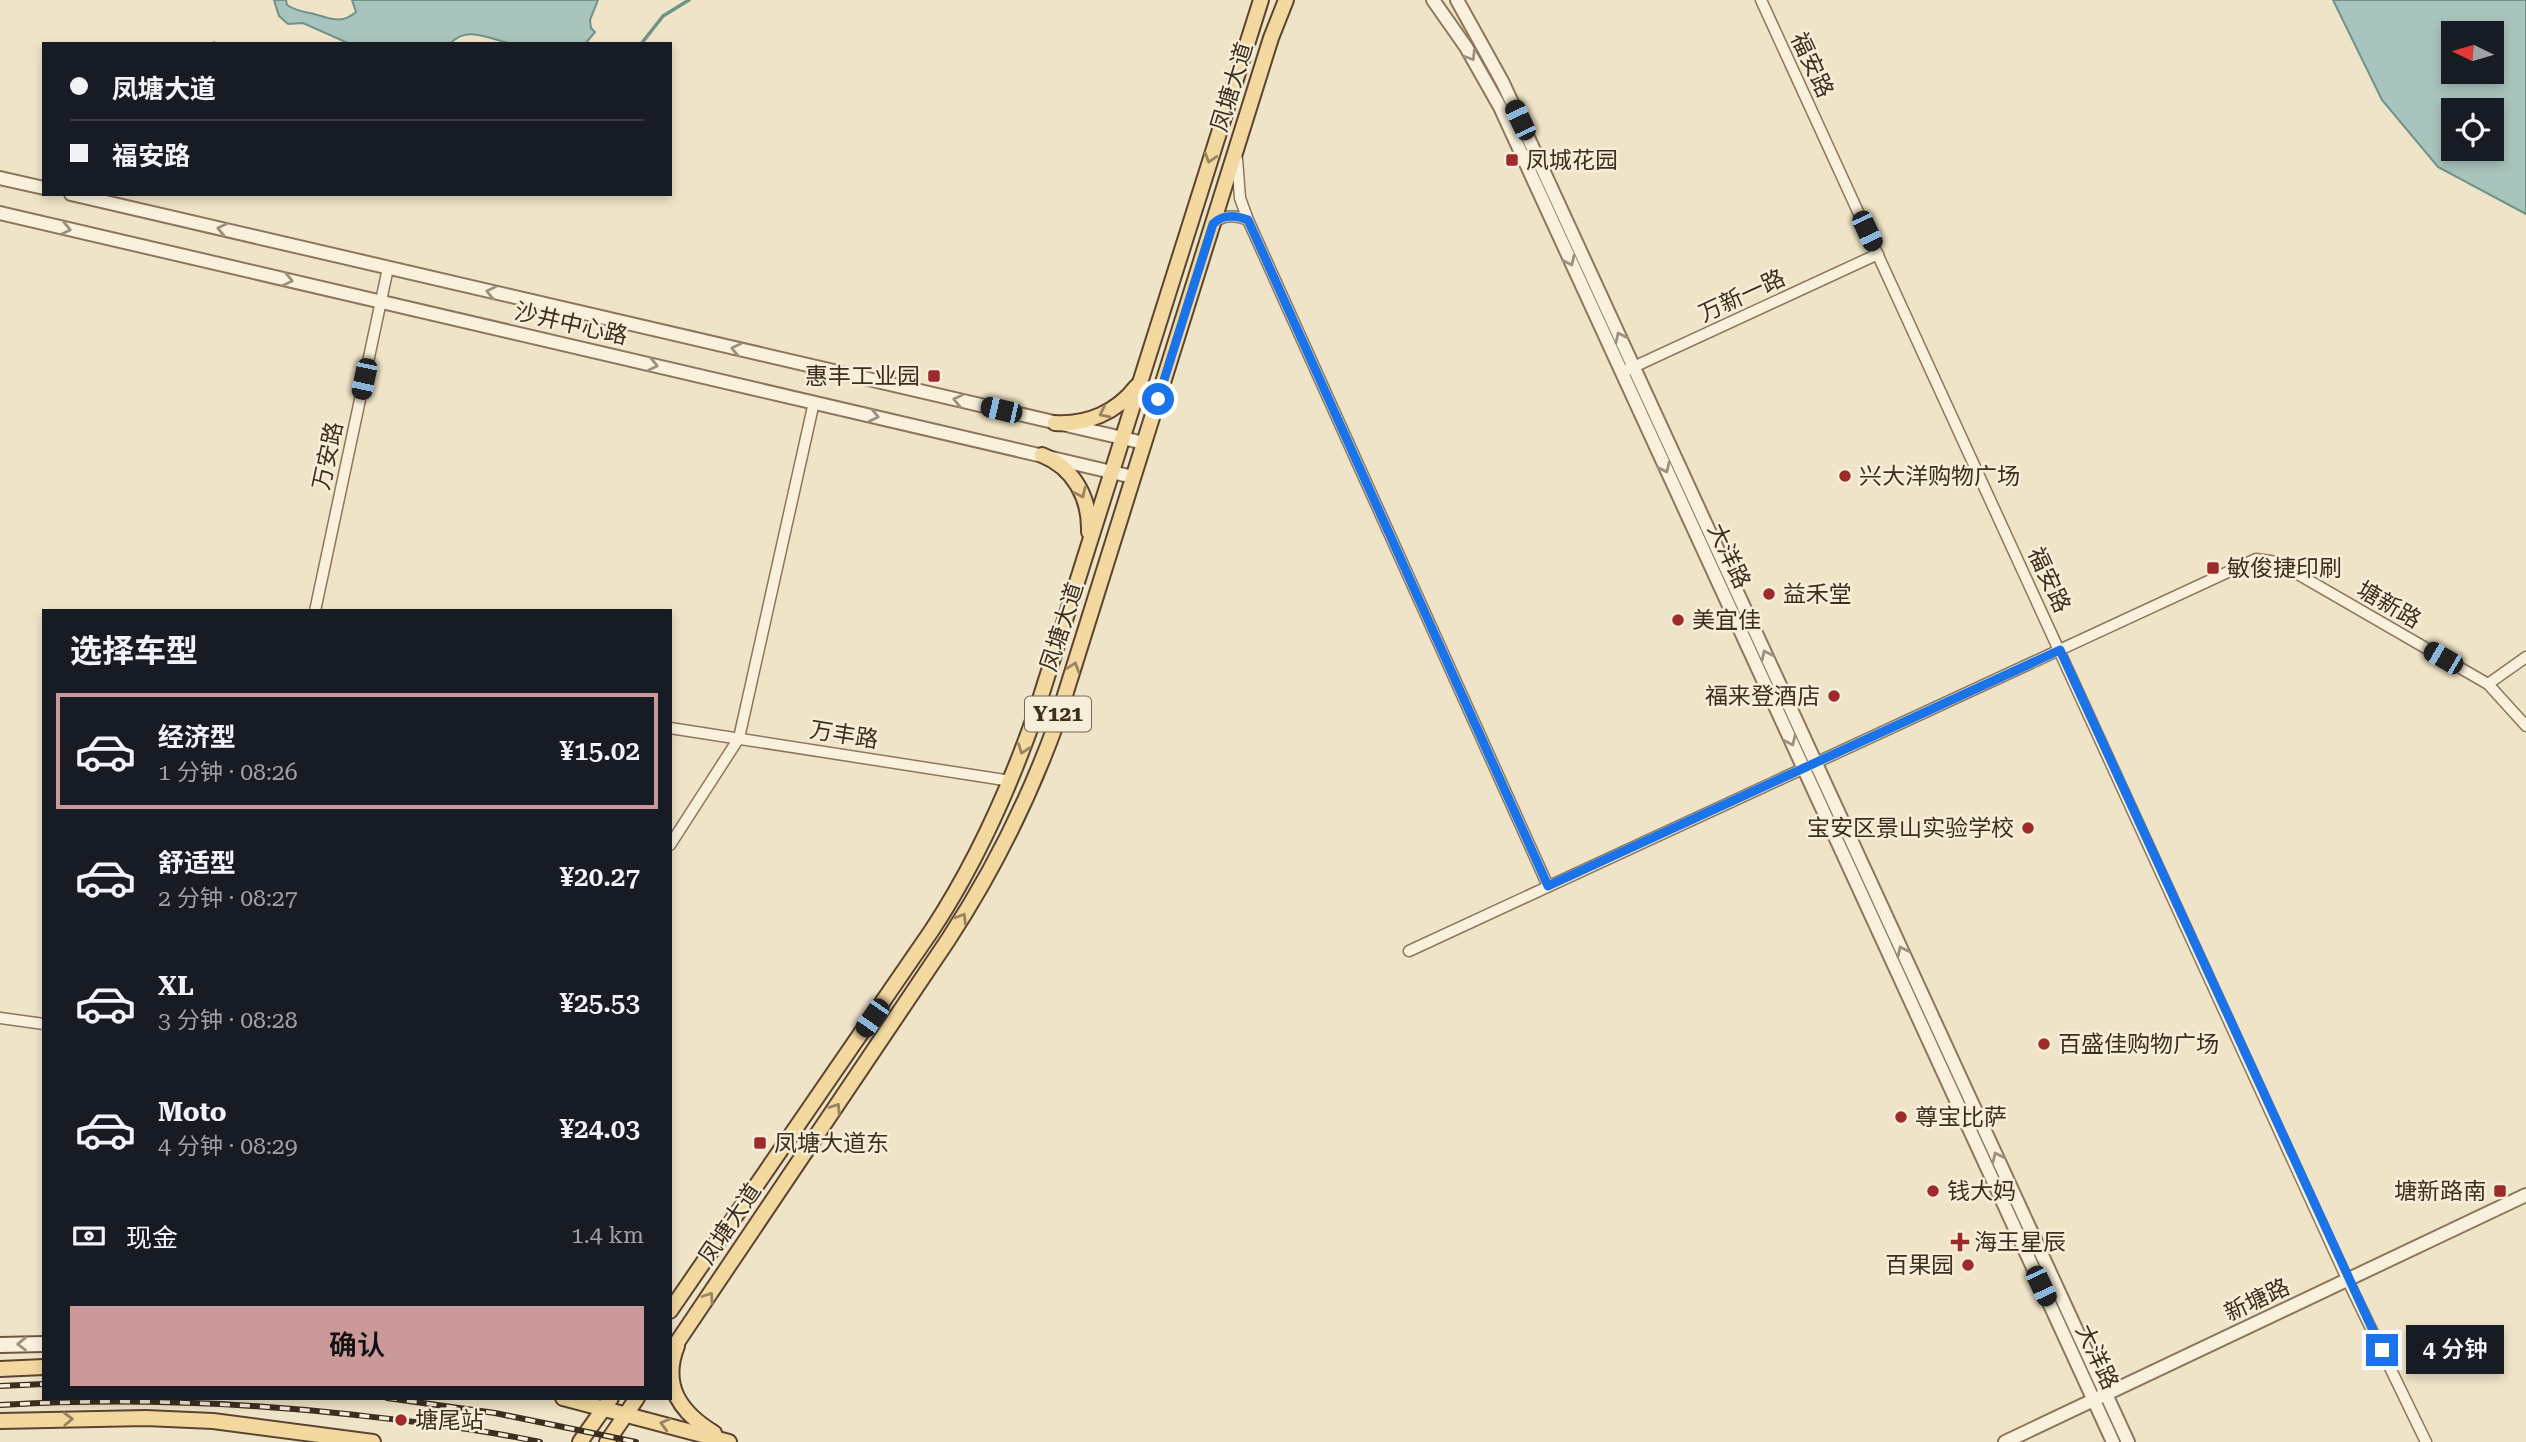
<!DOCTYPE html>
<html lang="zh">
<meta charset="utf-8">
<style>
body{margin:0;font-family:"Roboto Serif","Noto Sans SC",serif;background:#242831;color:#f1f3f6;height:100vh;display:flex;flex-direction:column;font-size:26px;white-space:nowrap}
*{box-sizing:border-box;margin:0}
p{font-size:23px;color:#9ea1a6}
.icon{flex:none;width:38px;height:38px;fill:none;stroke:currentColor;stroke-width:2;stroke-linecap:round;stroke-linejoin:round}
.map{position:relative;flex:1;overflow:hidden}
.panel{position:absolute;left:42px;top:609px;width:630px;height:791px;display:flex;flex-direction:column;background:#171b24;border-radius:0px;box-shadow:0 4px 10px #0003}
.panel>*{flex:none}
.hud{position:absolute;left:42px;top:42px;width:630px;height:154px;border-radius:0px;box-shadow:0 4px 10px #0003;display:grid;align-content:center;height:154px;padding:0 28px;background:#171b24}
.needle{width:46px;rotate:275deg}
.buttons{position:absolute;left:2441px;top:21px;display:grid;gap:14px}
.buttons a{display:grid;place-items:center;width:63px;height:63px;border-radius:0px;background:#171b24;box-shadow:0 4px 10px #0003;font-size:35px}
.end{position:absolute;width:32px;height:32px;margin:-16px;border:9px solid #1a73e8;background:#fff;box-shadow:0 0 0 4px #fff}
.from{border-radius:50%}
.bubble{position:absolute;height:49px;border-radius:0px;background:#171b24;box-shadow:0 4px 10px #0003;font-size:23px;font-weight:600;line-height:49px;text-align:center}
.car{position:absolute;width:21px;height:42px;margin:-21px -10px;border-radius:9px;box-shadow:0 0 5px 2px #0007;background:linear-gradient(#222 24%,#8ab4d8 0 40%,#222 0 76%,#8ab4d8 0 86%,#222 0)}
.hud b{display:flex;align-items:center;gap:24px;height:66px;font-size:26px}
.hud b+b{border-top:2px solid #363941}
.hud i{width:18px;height:18px;background:#f1f3f6}
ul{padding:0;list-style:none}
li{display:flex;align-items:center;gap:21px;height:116px;margin:0 14px 10px;padding:0 14px;border:4px solid transparent;border-radius:0px}
li div{flex:1}
li b{display:block;font-size:26px}
li em{font-style:normal;font-weight:600}
li.on{border-color:#cc999b}
li>.icon{width:63px;height:63px;stroke-width:1.5}
h2{padding:0 28px;font-size:32px;line-height:84px}
.pay{display:flex;align-items:center;gap:18px;height:77px;padding:0 28px;font-size:26px}
.pay p{margin-inline-start:auto}
.button{display:flex;gap:14px;margin-top:auto;padding:14px 28px}
.button a{flex:1;height:80px;border-radius:0px;background:#cc999b;color:#111;font-size:28px;font-weight:600;line-height:80px;text-align:center}
.map>svg:first-child{display:block}
.water{fill:#a9c4bc;stroke:#6f938a;stroke-width:2;fill-rule:evenodd}
.lines{fill:none;stroke-linecap:round;stroke-linejoin:round}
.stream{stroke:#6f938a;stroke-width:3.5}
.minor-casing{stroke:#8d765c;stroke-width:13}
.tertiary-casing{stroke:#8d765c;stroke-width:16}
.secondary-casing{stroke:#6f573f;stroke-width:18}
.primary-casing{stroke:#5b4430;stroke-width:18}
.minor{stroke:#faf1dc;stroke-width:10}
.tertiary{stroke:#faf1dc;stroke-width:12}
.secondary{stroke:#faf1dc;stroke-width:14}
.primary{stroke:#f3d9a0;stroke-width:14}
.rail-casing{stroke:#3d2e20;stroke-width:6}
.rail{stroke:#f7eed8;stroke-width:3.5;stroke-dasharray:10;stroke-linecap:butt}
.oneway{stroke:#9c907e}
.oneway2{stroke:#988460}
.route{stroke:#1a73e8;stroke-width:9}
.poi-dot{fill:#9e2a2b;stroke:#f7eed8;stroke-width:2.5}
.labels{text-anchor:middle;dominant-baseline:central;stroke-width:5;stroke-linejoin:round;paint-order:stroke}
.shield{fill:#f7eed8;stroke:#756857;stroke-width:2}
.shield-label{font-size:21px;font-weight:bold;fill:#3d2e20}
.street-label{font-size:23px;fill:#3d2e20;stroke:#f7eed8}
.poi-label{font-size:23px;fill:#3d2e20;stroke:#f7eed8;text-anchor:start}
</style>
<div class="map">
<svg width="2526" height="1442" viewBox="0 0 2526 1442">
<rect width="100%" height="100%" fill="#f0e4c8"/>
<!-- water -->
<g class="water">
<path d="M274,0h12l1,5c9,6 17,7 27,9 16,4 27,11 42,-2l-4,-12h246l-8,20 1,8 4,4 -10,12c-22,0 -52,4 -73,0 -21,-4 -45,-20 -62,0h-100l-47,-21 -15,1 -9,-8z"/>
<path d="M2333,0h193v214l-88,-47 -56,-67zM2454,33h38v39h-38zM2454,110h38v39h-38z"/>
</g>
<g class="lines">
<!-- stream -->
<g class="stream">
<path d="M214,43l2,1"/>
<path d="M641,44l22,-28 26,-16"/>
</g>
<!-- minor casing -->
<g class="minor-casing">
<g id="minor">
<path d="M1761,0l587,1281 78,161"/>
<path d="M1237,159l3,39 8,22 300,666"/>
<path d="M1213,224c10,-10 22,-9 35,-4"/>
<path d="M1627,370l251,-116"/>
<path d="M315,611l73,-343"/>
<path d="M2488,684l38,-27"/>
<path d="M670,728l341,53"/>
<path d="M670,845l69,-107 75,-336"/>
<path d="M1409,951l847,-392 21,3 211,122 38,42"/>
<path d="M0,1018l44,6"/>
</g>
</g>
<!-- tertiary casing -->
<g class="tertiary-casing">
<g id="tertiary">
<path d="M1433,0l33,47 34,60 613,1335"/>
<path d="M1457,0l46,83 625,1359"/>
<path d="M0,178l44,10"/>
<path d="M71,194l1073,249"/>
<path d="M0,213l1133,264"/>
<path d="M2005,1442l521,-247"/>
</g>
</g>
<!-- secondary casing -->
<g class="secondary-casing">
<path id="secondary" d="M0,1345l44,-1"/>
</g>
<!-- primary casing -->
<g class="primary-casing">
<g id="primary">
<path d="M1055,423c32,2 62,-11 81,-36"/>
<path d="M1042,455c32,13 48,43 47,77"/>
<path d="M670,1311l262,-381c44,-67 76,-138 103,-215l226,-715"/>
<path d="M677,1346c-16,40 4,67 37,87"/>
<path d="M670,1353l278,-413c44,-67 79,-137 107,-213l216,-689 15,-38"/>
<path d="M0,1369l44,-2"/>
<path d="M563,1398l166,44"/>
<path d="M0,1421l146,-3 67,3 160,21"/>
<path d="M580,1442l31,-44"/>
<path d="M607,1442l30,-44"/>
</g>
</g>
<!-- minor -->
<use href="#minor" class="minor"/>
<!-- tertiary -->
<use href="#tertiary" class="tertiary"/>
<!-- secondary -->
<use href="#secondary" class="secondary"/>
<!-- primary -->
<use href="#primary" class="primary"/>
<!-- rail casing -->
<g class="rail-casing">
<g id="rail">
<path d="M0,1386l44,-2"/>
<path d="M387,1398l108,15 141,29"/>
<path d="M0,1405c118,-7 238,-3 356,10 61,7 123,14 184,27"/>
</g>
</g>
<!-- rail -->
<use href="#rail" class="rail"/>
</g>
<!-- one-way arrows -->
<defs><path id="oneway-chevron" d="M-2-3.5L2.5 0L-2 3.5" fill="none" stroke-width="1.6" stroke-linecap="round" stroke-linejoin="round" transform="scale(1.75)"/></defs>
<g class="oneway">
<use href="#oneway-chevron" transform="translate(1471 56) rotate(58)"/>
<use href="#oneway-chevron" transform="translate(66 229) rotate(13)"/>
<use href="#oneway-chevron" transform="translate(222 229) rotate(-167)"/>
<use href="#oneway-chevron" transform="translate(1570 261) rotate(65)"/>
<use href="#oneway-chevron" transform="translate(288 280) rotate(13)"/>
<use href="#oneway-chevron" transform="translate(491 292) rotate(-167)"/>
<use href="#oneway-chevron" transform="translate(1620 337) rotate(-115)"/>
<use href="#oneway-chevron" transform="translate(736 349) rotate(-167)"/>
<use href="#oneway-chevron" transform="translate(653 365) rotate(13)"/>
<use href="#oneway-chevron" transform="translate(958 400) rotate(-167)"/>
<use href="#oneway-chevron" transform="translate(874 416) rotate(13)"/>
<use href="#oneway-chevron" transform="translate(1665 468) rotate(65)"/>
<use href="#oneway-chevron" transform="translate(1766 655) rotate(-115)"/>
<use href="#oneway-chevron" transform="translate(1791 741) rotate(65)"/>
<use href="#oneway-chevron" transform="translate(1902 951) rotate(-115)"/>
<use href="#oneway-chevron" transform="translate(1997 1157) rotate(-115)"/>
<use href="#oneway-chevron" transform="translate(22 1344) rotate(179)"/>
</g>
<g class="oneway2">
<use href="#oneway-chevron" transform="translate(1210 158) rotate(107)"/>
<use href="#oneway-chevron" transform="translate(1104 413) rotate(154)"/>
<use href="#oneway-chevron" transform="translate(1081 493) rotate(65)"/>
<use href="#oneway-chevron" transform="translate(1074 667) rotate(-72)"/>
<use href="#oneway-chevron" transform="translate(1023 749) rotate(110)"/>
<use href="#oneway-chevron" transform="translate(962 918) rotate(-58)"/>
<use href="#oneway-chevron" transform="translate(836 1108) rotate(-56)"/>
<use href="#oneway-chevron" transform="translate(709 1297) rotate(-56)"/>
<use href="#oneway-chevron" transform="translate(68 1419) rotate(-2)"/>
<use href="#oneway-chevron" transform="translate(665 1424) rotate(-165)"/>
</g>
<g class="lines">
<!-- route -->
<path class="route" d="M1158,399l55,-175c10,-10 22,-9 35,-4l300,666 512,-236 322,700"/>
</g>
<!-- markers -->
<g class="poi-dot">
<rect x="1505" y="153" width="14" height="14" rx="3.5"/>
<rect x="927" y="369" width="14" height="14" rx="3.5"/>
<circle cx="1845" cy="476" r="7"/>
<rect x="2206" y="561" width="14" height="14" rx="3.5"/>
<circle cx="1769" cy="594" r="7"/>
<circle cx="1678" cy="620" r="7"/>
<circle cx="1834" cy="696" r="7"/>
<circle cx="2028" cy="828" r="7"/>
<circle cx="2044" cy="1044" r="7"/>
<circle cx="1901" cy="1117" r="7"/>
<rect x="753" y="1136" width="14" height="14" rx="3.5"/>
<circle cx="1933" cy="1191" r="7"/>
<rect x="2493" y="1184" width="14" height="14" rx="3.5"/>
<path d="M1956.5 1231.5h7v7h7v7h-7v7h-7v-7h-7v-7h7z"/>
<circle cx="1968" cy="1265" r="7"/>
<circle cx="401" cy="1420" r="7"/>
</g>
<g class="labels">
<!-- shield labels -->
<rect class="shield" x="1025" y="696.5" width="66" height="35" rx="5"/>
<g class="shield-label">
<text x="1058" y="714">Y121</text>
</g>
<!-- street labels -->
<g class="street-label">
<text transform="translate(1812 65) rotate(65)">福安路</text>
<text transform="translate(1232 87) rotate(-73)">凤塘大道</text>
<text transform="translate(1742 296) rotate(-25)">万新一路</text>
<text transform="translate(571 324) rotate(13)">沙井中心路</text>
<text transform="translate(328 456) rotate(-78)">万安路</text>
<text transform="translate(1729 556) rotate(65)">大洋路</text>
<text transform="translate(2049 580) rotate(65)">福安路</text>
<text transform="translate(2389 605) rotate(30)">塘新路</text>
<text transform="translate(1062 627) rotate(-72)">凤塘大道</text>
<text transform="translate(844 735) rotate(9)">万丰路</text>
<text transform="translate(730 1224) rotate(-56)">凤塘大道</text>
<text transform="translate(2257 1300) rotate(-25)">新塘路</text>
<text transform="translate(2097 1357) rotate(65)">大洋路</text>
</g>
<!-- poi labels -->
<g class="poi-label">
<text x="1526" y="160">凤城花园</text>
<text x="920" y="376" text-anchor="end">惠丰工业园</text>
<text x="1859" y="476">兴大洋购物广场</text>
<text x="2227" y="568">敏俊捷印刷</text>
<text x="1783" y="594">益禾堂</text>
<text x="1692" y="620">美宜佳</text>
<text x="1820" y="696" text-anchor="end">福来登酒店</text>
<text x="2014" y="828" text-anchor="end">宝安区景山实验学校</text>
<text x="2058" y="1044">百盛佳购物广场</text>
<text x="1915" y="1117">尊宝比萨</text>
<text x="774" y="1143">凤塘大道东</text>
<text x="1947" y="1191">钱大妈</text>
<text x="2486" y="1191" text-anchor="end">塘新路南</text>
<text x="1974" y="1242">海王星辰</text>
<text x="1954" y="1265" text-anchor="end">百果园</text>
<text x="415" y="1420">塘尾站</text>
</g>
</g>
</svg>
<div class="buttons">
<a><svg class="needle" viewBox="-14 -14 28 28"><path d="M0-13l5 13h-10z" fill="#e53935"/><path d="M0 13l5-13h-10z" fill="#9ea1a6"/></svg></a>
<a><svg class="icon" aria-label="locate" viewBox="0 0 24 24"><circle cx="12" cy="12" r="6"/><path d="M12 2v4M12 18v4M2 12h4M18 12h4"/></svg></a>
</div>
<i class="end from" style="left:1158px;top:399px"></i>
<i class="end" style="left:2382px;top:1350px"></i>
<div class="bubble" style="left:2406px;top:1325px;width:98px">4 分钟</div>
<i class="car" style="left:1520px;top:120px;rotate:335deg"></i>
<i class="car" style="left:1867px;top:231px;rotate:155deg"></i>
<i class="car" style="left:364px;top:379px;rotate:192deg"></i>
<i class="car" style="left:1001px;top:410px;rotate:283deg"></i>
<i class="car" style="left:2443px;top:658px;rotate:300deg"></i>
<i class="car" style="left:872px;top:1018px;rotate:215deg"></i>
<i class="car" style="left:2041px;top:1286px;rotate:155deg"></i>
<div class="hud">
<b><i class="from"></i>凤塘大道</b>
<b><i></i>福安路</b>
</div>
<section class="panel">
<h2>选择车型</h2>
<ul>
<li class="on"><svg class="icon" aria-label="car" viewBox="0 0 24 24"><path d="M5 17H2v-5l4-1 3-4h7l3 4 3 1v5h-3M9 17h6M6 11h13"/><circle cx="7" cy="17" r="2"/><circle cx="17" cy="17" r="2"/></svg><div><b>经济型</b><p>1 分钟 · 08:26</p></div><em>¥15.02</em></li>
<li><svg class="icon" aria-label="car" viewBox="0 0 24 24"><path d="M5 17H2v-5l4-1 3-4h7l3 4 3 1v5h-3M9 17h6M6 11h13"/><circle cx="7" cy="17" r="2"/><circle cx="17" cy="17" r="2"/></svg><div><b>舒适型</b><p>2 分钟 · 08:27</p></div><em>¥20.27</em></li>
<li><svg class="icon" aria-label="car" viewBox="0 0 24 24"><path d="M5 17H2v-5l4-1 3-4h7l3 4 3 1v5h-3M9 17h6M6 11h13"/><circle cx="7" cy="17" r="2"/><circle cx="17" cy="17" r="2"/></svg><div><b>XL</b><p>3 分钟 · 08:28</p></div><em>¥25.53</em></li>
<li><svg class="icon" aria-label="car" viewBox="0 0 24 24"><path d="M5 17H2v-5l4-1 3-4h7l3 4 3 1v5h-3M9 17h6M6 11h13"/><circle cx="7" cy="17" r="2"/><circle cx="17" cy="17" r="2"/></svg><div><b>Moto</b><p>4 分钟 · 08:29</p></div><em>¥24.03</em></li>
</ul>
<div class="pay"><svg class="icon" aria-label="cash" viewBox="0 0 24 24"><path d="M3 7h18v10H3z"/><circle cx="12" cy="12" r="2"/></svg>现金<p>1.4 km</p></div>
<div class="button"><a>确认</a></div>
</section>
</div>
